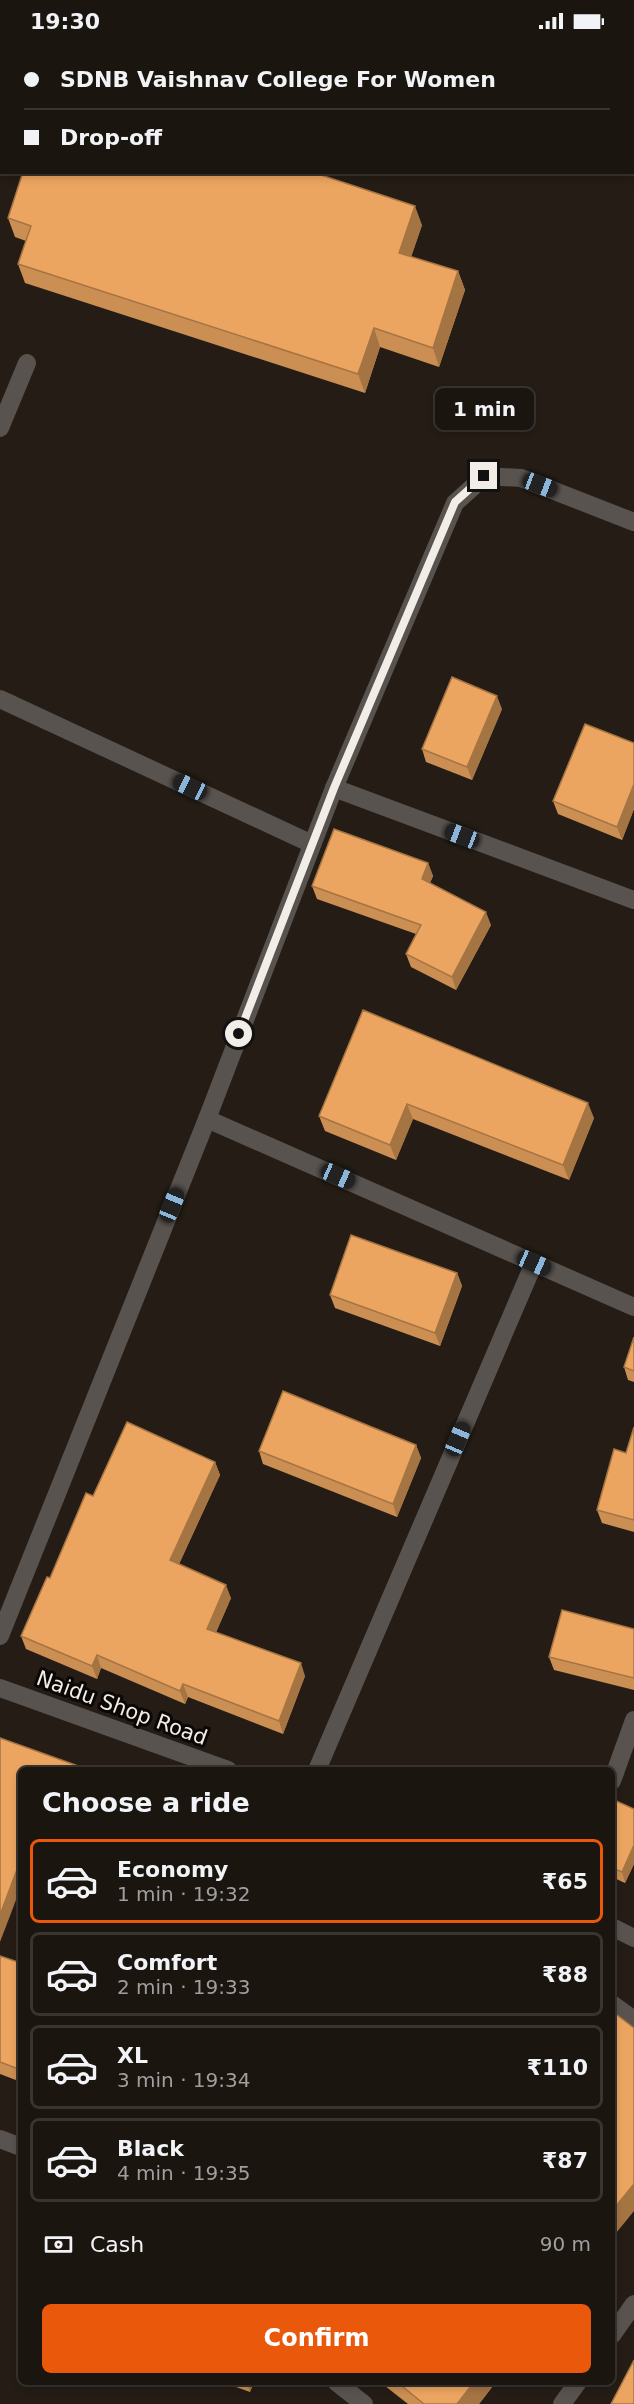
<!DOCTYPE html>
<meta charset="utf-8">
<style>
body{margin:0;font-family:"DejaVu Sans",sans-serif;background:#241e19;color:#f1f3f6;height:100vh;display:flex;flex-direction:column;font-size:22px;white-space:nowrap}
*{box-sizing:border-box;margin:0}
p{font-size:20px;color:#a09f9f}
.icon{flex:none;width:33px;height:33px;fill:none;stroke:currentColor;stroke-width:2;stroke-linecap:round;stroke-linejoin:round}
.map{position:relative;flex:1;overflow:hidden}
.drawer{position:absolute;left:18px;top:1725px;width:597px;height:618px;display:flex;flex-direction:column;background:#1b1510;border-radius:9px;box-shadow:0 3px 9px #0003,0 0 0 2px #393430}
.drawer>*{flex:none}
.top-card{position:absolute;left:0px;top:0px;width:634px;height:132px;box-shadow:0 3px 9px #0003,0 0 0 2px #393430;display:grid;align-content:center;height:132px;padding:0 24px;background:#1b1510}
.end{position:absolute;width:27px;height:27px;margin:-14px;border:8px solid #f3ede8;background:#111;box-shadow:0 0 0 3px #111}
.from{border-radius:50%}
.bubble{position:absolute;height:42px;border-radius:9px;background:#1b1510;box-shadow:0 3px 9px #0003,0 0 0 2px #393430;font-size:20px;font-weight:800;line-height:42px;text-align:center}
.car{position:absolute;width:18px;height:36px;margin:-18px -9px;border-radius:8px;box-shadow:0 0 4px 2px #0007;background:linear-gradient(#222 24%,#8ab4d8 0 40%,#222 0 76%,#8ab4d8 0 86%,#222 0)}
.top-card b{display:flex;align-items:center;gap:21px;height:57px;font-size:22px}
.top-card b+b{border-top:2px solid #393430}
.top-card i{width:15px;height:15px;background:#f1f3f6}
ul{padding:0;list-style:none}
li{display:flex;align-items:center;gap:18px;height:84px;margin:0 12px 9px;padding:0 12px;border:3px solid #393430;border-radius:9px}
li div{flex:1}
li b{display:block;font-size:22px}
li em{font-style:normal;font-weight:800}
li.active{border-color:#ea580c}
li>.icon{width:54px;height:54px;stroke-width:1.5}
h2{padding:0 24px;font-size:27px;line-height:72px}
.pay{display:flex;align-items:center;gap:15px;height:66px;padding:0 24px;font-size:22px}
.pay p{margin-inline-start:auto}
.button{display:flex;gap:12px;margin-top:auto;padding:12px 24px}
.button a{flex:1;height:69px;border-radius:9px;background:#ea580c;color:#fff;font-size:24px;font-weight:800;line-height:69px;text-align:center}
.status{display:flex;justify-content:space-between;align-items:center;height:42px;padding:0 30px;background:#1b1510;direction:ltr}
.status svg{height:16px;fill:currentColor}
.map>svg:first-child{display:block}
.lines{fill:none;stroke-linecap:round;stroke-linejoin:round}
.lane{stroke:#58534f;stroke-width:18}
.street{stroke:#58534f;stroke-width:18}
.wall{fill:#cb8e53}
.shaded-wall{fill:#a57443}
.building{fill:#eca560;stroke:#a57443;stroke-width:1.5}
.route{stroke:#f3ede8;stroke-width:8}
.labels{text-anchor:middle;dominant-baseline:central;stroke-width:6;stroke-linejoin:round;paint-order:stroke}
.street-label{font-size:21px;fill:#f3ede8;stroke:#0b0705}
</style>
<div class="status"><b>19:30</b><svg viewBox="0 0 49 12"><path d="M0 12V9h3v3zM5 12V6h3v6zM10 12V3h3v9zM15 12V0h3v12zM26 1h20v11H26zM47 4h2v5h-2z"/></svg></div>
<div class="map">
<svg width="634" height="2362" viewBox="0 0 634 2362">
<rect width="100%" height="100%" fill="#241c15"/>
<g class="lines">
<!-- lane -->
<g class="lane">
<path d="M0,386l27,-65"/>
<path d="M0,657l312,145"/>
</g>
<!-- street -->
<g class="street">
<path d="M334,746l300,112"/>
<path d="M207,1077l427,188"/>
<path d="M0,1594l207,-517 127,-331 121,-285 30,-27 36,2 113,44"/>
<path d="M0,1646l228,82"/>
<path d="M317,1728l217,-507"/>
<path d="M612,1739l22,-61"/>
<path d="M612,1885l22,11"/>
<path d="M612,1962l22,16"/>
<path d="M0,2097l21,8"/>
<path d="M612,2293l22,-31"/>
<path d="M336,2340l28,22"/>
<path d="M562,2362l16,-22"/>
</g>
</g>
<!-- wall -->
<g class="wall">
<path d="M8,176l414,7 -11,32 47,14 7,19 -26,77 -59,-20 -15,46 -340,-110 -7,-19 8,-23 -11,-4z"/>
<path d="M502,667l-30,71 -46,-18 -4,-13z"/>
<path d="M634,701v66l-12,31 -64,-26 -5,-13z"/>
<path d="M428,821l5,13 -3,7 61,42 -35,65 -45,-23 -5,-13 10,-20 -99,-35 -5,-13z"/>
<path d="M363,968l231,108 -25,62 -156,-61 -17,41 -71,-29 -6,-15z"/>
<path d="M457,1231l5,13 -22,60 -105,-38 -5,-13z"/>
<path d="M634,1295v45l-6,-2 -4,-13z"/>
<path d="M634,1385v105l-32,-9 -5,-13 29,-57z"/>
<path d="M416,1403l5,13 -24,59 -134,-53 -4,-13z"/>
<path d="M215,1420l5,13 -41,89 52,34 -15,34 89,44 -22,58 -95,-37 -3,7 -84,-36 -4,11 -71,-30 -5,-13 72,-140z"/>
<path d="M634,1587v61l-80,-20 -5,-13z"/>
<path d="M612,1762l22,5v55l-9,19 -13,-6z"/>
<path d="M0,1914l21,7v119l-21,-8z"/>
<path d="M222,2340h32l-4,10z"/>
<path d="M380,2340h116l-17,22h-71z"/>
</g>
<!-- shaded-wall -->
<g class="shaded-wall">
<path d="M296,0h9l-1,2h-8z"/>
<path d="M415,164l7,19 -16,47 -7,-19z"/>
<path d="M458,229l7,19 -26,77 -6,-19z"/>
<path d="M374,286l6,19 -15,46 -7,-19z"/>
<path d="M497,654l5,13 -30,71 -5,-13z"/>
<path d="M634,742v25l-12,31 -5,-13z"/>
<path d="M428,821l5,13 -7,16 -4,-13z"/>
<path d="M486,870l5,13 -35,65 -4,-13z"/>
<path d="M588,1061l6,15 -25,62 -6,-15z"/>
<path d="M407,1062l6,15 -17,41 -6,-15z"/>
<path d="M457,1231l5,13 -22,60 -5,-13z"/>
<path d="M416,1403l5,13 -24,59 -4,-13z"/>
<path d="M215,1420l5,13 -45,98 -5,-13z"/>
<path d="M226,1543l5,13 -19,44 -5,-13z"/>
<path d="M97,1613l4,13 -4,11 -5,-13z"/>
<path d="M301,1621l4,13 -22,58 -4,-13z"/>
<path d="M183,1642l5,13 -3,7 -5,-13z"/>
<path d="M634,1803v19l-9,19 -3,-11z"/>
<path d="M21,1817v28l-21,55v-27z"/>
<path d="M634,2142v27l-22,27v-27z"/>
<path d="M247,2340h7l-4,10z"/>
<path d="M474,2340h22l-17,22h-22z"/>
</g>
<!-- building -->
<g class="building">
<rect x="235" y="0" width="61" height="2"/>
<path d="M23,130h289l103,34 -16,47 59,18 -25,77 -59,-20 -16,46 -340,-110 13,-38 -23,-8z"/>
<path d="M452,635l45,19 -30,71 -45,-18z"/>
<path d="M585,682l49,19v41l-17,43 -64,-26z"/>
<path d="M334,787l94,34 -6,16 64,33 -34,65 -46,-23 15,-29 -109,-39z"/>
<path d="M363,968l225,93 -25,62 -156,-61 -17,41 -71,-29z"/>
<path d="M351,1193l106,38 -22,60 -105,-38z"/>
<path d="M634,1295v34l-10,-4z"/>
<path d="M283,1349l133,54 -23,59 -134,-53z"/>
<path d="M127,1380l88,40 -45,98 56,25 -19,44 94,34 -22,58 -96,-37 -3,7 -83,-36 -5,11 -71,-30 26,-59 3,1 36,-85 7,3z"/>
<path d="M634,1385v93l-37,-10 17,-61 12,4z"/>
<path d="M562,1568l72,19v49l-85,-21z"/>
<path d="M0,1696l81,29 -1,3h-59v89l-21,56z"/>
<path d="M614,1758l20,9v36l-12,27 -10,-4v-64z"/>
<path d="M0,1914l21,7v107l-21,-8z"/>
<path d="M612,1969l22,17v156l-22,27z"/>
<path d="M634,2318v44h-23z"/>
<path d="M397,2340h77l-17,22h-33z"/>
</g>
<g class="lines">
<!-- route -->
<path class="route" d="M239,992l95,-246 121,-286 29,-26"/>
</g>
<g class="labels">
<!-- street labels -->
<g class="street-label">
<text transform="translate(122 1666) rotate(20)">Naidu Shop Road</text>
</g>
</g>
</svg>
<i class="end from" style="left:239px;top:992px"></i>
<i class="end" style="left:484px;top:434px"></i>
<div class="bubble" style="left:435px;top:346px;width:99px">1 min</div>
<i class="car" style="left:540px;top:443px;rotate:111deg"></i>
<i class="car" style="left:190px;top:745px;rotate:295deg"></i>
<i class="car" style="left:462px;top:794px;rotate:291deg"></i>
<i class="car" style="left:338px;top:1134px;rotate:114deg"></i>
<i class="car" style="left:172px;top:1163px;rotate:22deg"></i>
<i class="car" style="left:534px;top:1221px;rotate:114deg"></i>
<i class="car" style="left:458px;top:1397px;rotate:23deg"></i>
<div class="top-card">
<b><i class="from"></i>SDNB Vaishnav College For Women</b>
<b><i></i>Drop-off</b>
</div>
<section class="drawer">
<h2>Choose a ride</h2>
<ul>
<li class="active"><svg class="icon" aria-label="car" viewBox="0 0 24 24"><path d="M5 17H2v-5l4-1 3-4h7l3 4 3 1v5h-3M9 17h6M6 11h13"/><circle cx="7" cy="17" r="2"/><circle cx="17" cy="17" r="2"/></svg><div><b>Economy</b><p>1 min · 19:32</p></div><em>₹65</em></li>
<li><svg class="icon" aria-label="car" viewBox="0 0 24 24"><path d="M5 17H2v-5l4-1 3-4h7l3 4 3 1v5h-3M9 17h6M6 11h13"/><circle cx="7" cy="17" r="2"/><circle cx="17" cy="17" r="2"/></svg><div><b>Comfort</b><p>2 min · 19:33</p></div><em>₹88</em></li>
<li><svg class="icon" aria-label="car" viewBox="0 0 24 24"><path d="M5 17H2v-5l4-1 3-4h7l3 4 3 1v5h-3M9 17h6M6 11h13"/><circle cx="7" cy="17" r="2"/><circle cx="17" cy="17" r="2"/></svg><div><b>XL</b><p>3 min · 19:34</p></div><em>₹110</em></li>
<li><svg class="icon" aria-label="car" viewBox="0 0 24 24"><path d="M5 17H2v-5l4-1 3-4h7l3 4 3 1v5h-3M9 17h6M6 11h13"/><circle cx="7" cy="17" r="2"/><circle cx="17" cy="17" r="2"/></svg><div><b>Black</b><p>4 min · 19:35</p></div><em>₹87</em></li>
</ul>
<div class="pay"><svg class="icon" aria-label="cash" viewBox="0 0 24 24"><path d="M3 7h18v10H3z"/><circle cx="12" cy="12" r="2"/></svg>Cash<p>90 m</p></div>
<div class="button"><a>Confirm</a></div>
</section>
</div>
